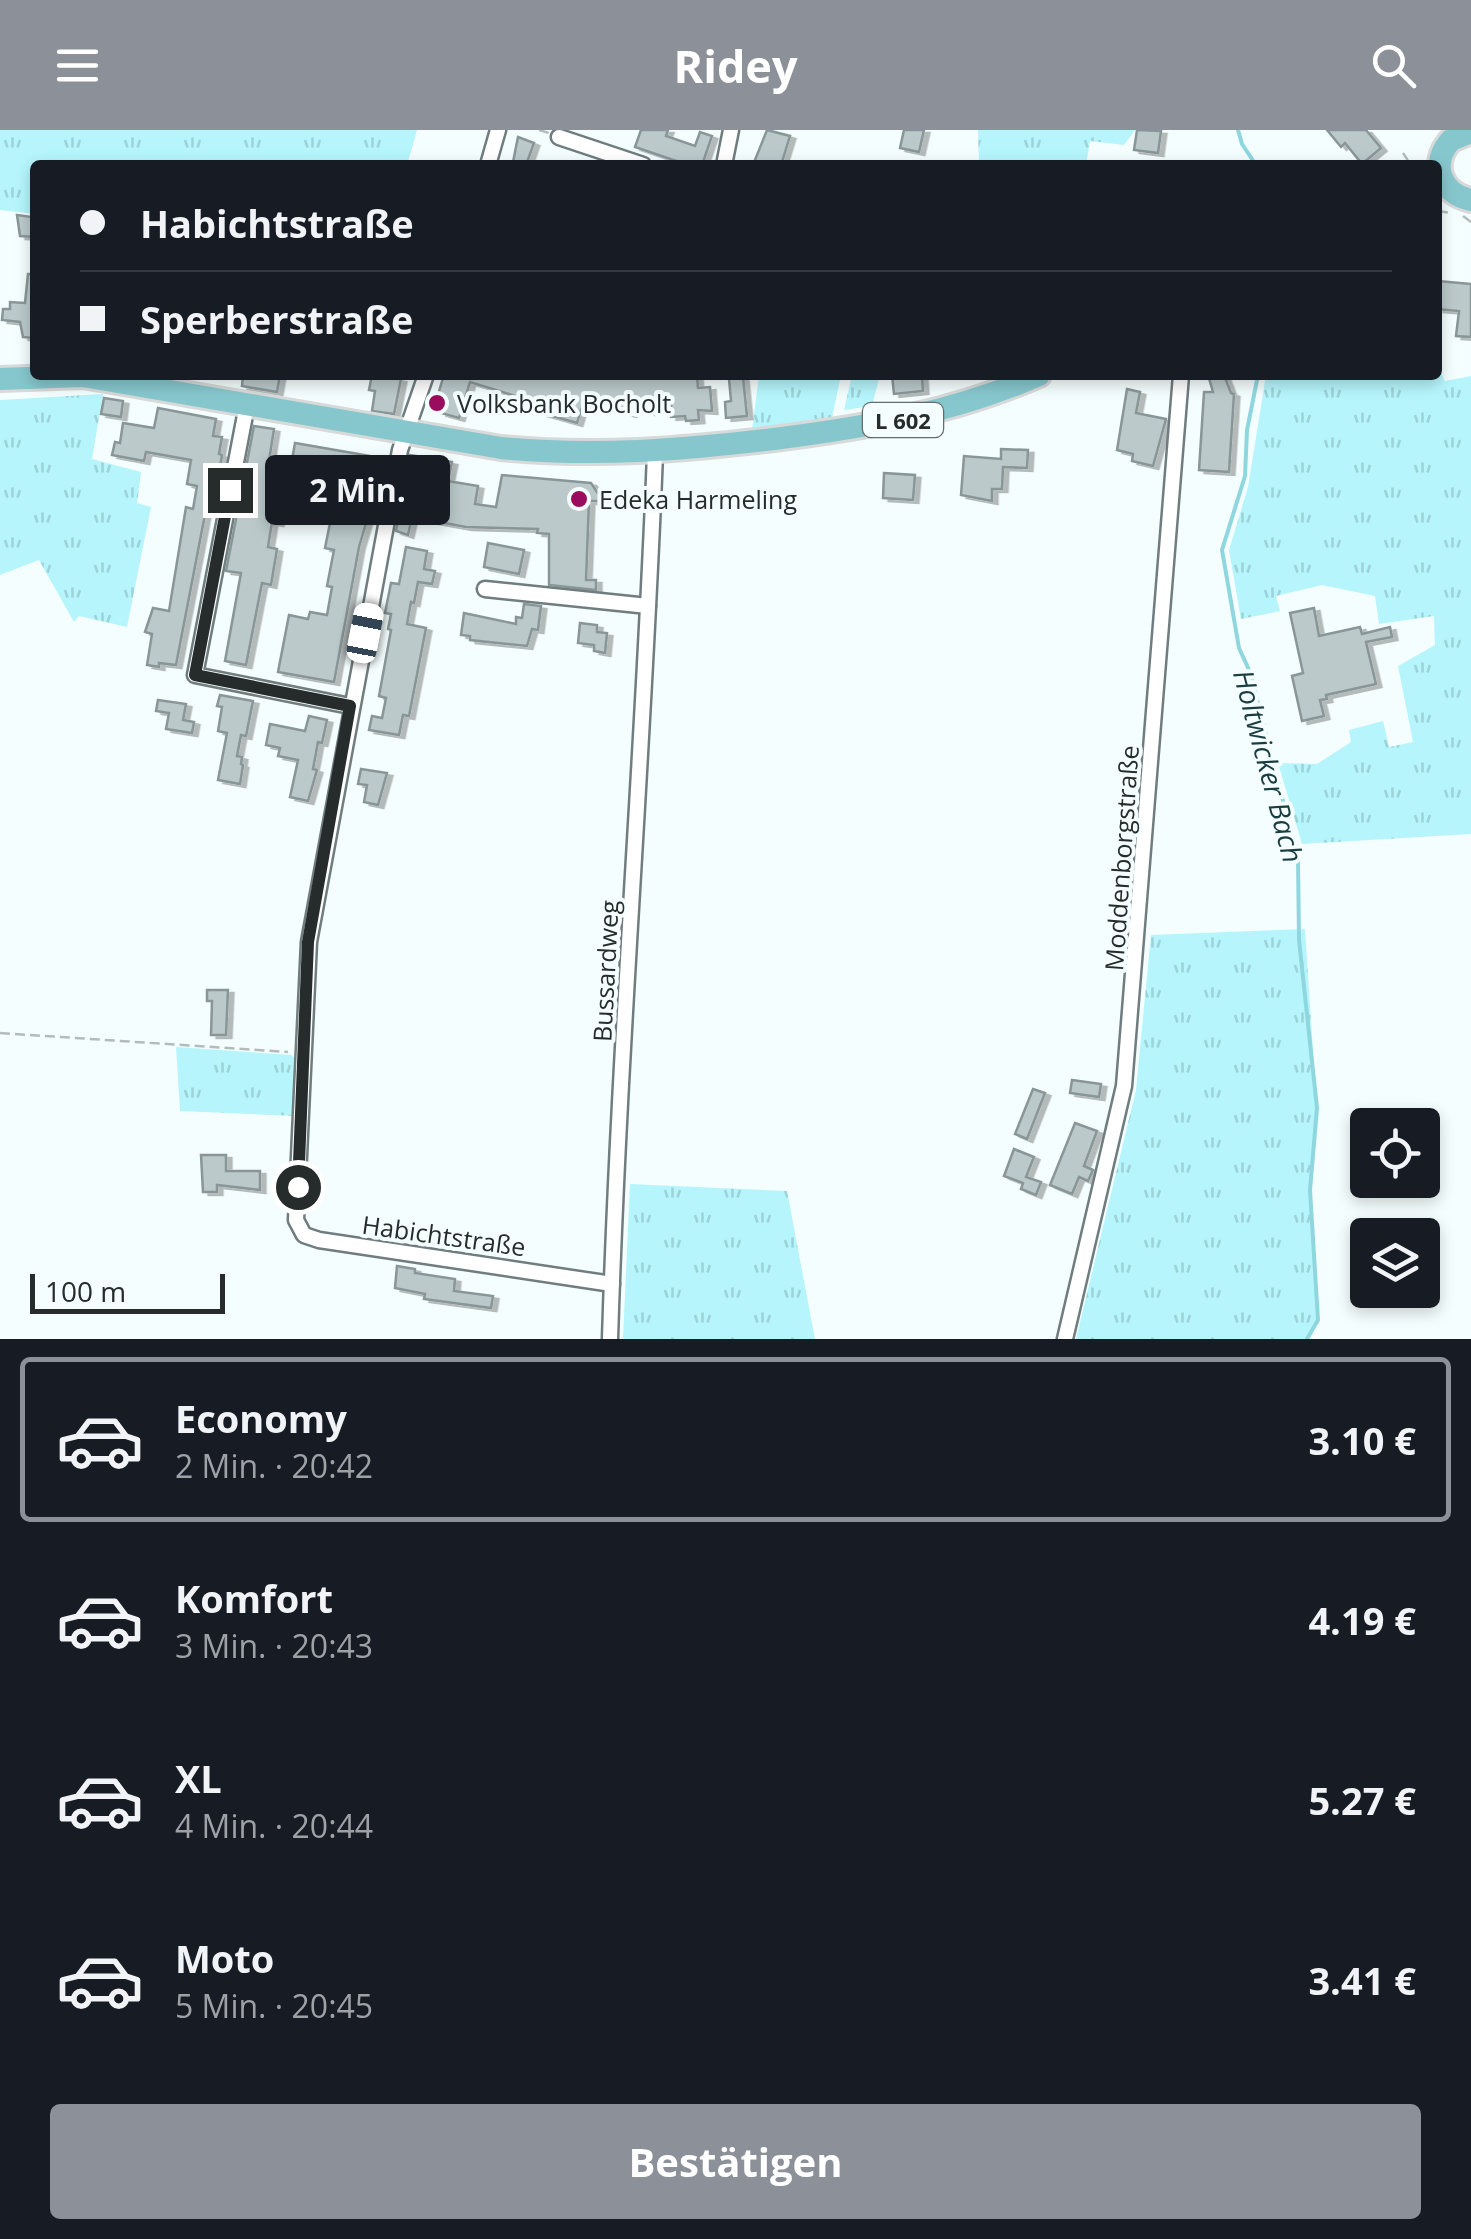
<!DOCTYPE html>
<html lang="de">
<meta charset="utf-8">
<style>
body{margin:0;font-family:"Open Sans",sans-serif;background:#242831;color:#f1f3f6;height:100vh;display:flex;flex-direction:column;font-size:38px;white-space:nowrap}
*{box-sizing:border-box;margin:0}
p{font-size:32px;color:#9ea1a6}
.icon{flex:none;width:55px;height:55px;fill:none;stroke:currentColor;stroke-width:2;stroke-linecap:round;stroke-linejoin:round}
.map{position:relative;height:1209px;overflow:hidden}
.drawer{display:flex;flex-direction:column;background:#171b24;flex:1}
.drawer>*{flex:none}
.banner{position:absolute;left:30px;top:30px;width:1412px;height:220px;border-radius:10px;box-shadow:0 5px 15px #0003;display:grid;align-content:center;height:220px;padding:0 50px;background:#171b24}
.controls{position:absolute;left:1350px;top:978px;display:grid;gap:20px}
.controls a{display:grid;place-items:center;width:90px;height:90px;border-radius:10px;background:#171b24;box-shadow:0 5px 15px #0003;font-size:50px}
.scale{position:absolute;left:30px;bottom:25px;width:195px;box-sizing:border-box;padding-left:10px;border:5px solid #262c2c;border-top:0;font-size:28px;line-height:35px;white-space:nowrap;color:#262c2c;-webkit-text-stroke:8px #f5fefe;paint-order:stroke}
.end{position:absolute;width:45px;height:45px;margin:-22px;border:12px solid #262c2c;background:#fff;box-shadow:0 0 0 5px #fff}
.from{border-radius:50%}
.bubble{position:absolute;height:70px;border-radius:10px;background:#171b24;box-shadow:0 5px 15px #0003;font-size:32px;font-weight:700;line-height:70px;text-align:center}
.car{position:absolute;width:30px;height:60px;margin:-30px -15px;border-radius:12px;box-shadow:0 0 8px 2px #0007;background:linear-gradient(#fff 24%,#345 0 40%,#fff 0 76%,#345 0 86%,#fff 0)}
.banner b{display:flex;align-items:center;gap:35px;height:95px;font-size:38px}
.banner b+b{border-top:2px solid #363941}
.banner i{width:25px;height:25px;background:#f1f3f6}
ul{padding:18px 0 0;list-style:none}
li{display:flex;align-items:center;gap:30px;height:165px;margin:0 20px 15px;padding:0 30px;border:5px solid transparent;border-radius:10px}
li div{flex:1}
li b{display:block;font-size:38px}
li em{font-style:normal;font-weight:700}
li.active{border-color:#8c9099}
li>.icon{width:90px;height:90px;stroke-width:1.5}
.button{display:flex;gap:20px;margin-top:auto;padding:20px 50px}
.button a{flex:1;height:115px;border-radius:10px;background:#8c9099;color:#fff;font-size:40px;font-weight:700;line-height:115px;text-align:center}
header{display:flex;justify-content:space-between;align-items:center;height:130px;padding:0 50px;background:#8c9099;color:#fff;font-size:45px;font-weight:700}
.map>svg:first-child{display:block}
.grass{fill:url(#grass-tufts)}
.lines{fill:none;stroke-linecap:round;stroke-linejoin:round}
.stream{stroke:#8fd7df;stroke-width:4}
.building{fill:#bbc9cb;stroke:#899697;stroke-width:2.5;filter:url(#shadow)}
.minor-casing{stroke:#707d7e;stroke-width:19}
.primary-casing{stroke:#d8d9d9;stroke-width:28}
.path{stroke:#b3bbbb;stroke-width:2.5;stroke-dasharray:10 5;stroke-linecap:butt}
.minor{stroke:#fff;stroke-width:14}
.primary{stroke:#86c7cd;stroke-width:22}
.route{stroke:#262c2c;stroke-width:12}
.poi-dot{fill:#9a0c5d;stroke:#f5fefe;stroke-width:4}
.labels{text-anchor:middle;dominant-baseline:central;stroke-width:8;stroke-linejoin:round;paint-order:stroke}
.shield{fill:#f5fefe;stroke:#646b6b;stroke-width:2.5}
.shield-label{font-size:22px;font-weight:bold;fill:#262c2c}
.poi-label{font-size:25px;fill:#262c2c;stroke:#f5fefe;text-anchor:start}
.street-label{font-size:25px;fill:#262c2c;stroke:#f5fefe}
.water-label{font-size:28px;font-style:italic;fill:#1a3d41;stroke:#f5fefe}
</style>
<header><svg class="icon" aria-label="menu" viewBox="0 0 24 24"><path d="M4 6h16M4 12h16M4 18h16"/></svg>Ridey<svg class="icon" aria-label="search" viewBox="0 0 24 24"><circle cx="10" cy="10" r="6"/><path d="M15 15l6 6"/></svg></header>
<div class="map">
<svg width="1471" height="1209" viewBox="0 0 1471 1209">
<defs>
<pattern id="grass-tufts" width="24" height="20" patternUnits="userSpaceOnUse" patternTransform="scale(2.5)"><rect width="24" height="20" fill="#b6f5fc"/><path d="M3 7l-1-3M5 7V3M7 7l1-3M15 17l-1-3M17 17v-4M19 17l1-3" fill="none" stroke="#9cd2d8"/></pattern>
<filter id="shadow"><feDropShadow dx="5.5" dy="3" stdDeviation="0" flood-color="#0004"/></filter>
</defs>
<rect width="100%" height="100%" fill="#f5fefe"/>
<!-- grass -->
<g class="grass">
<path d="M0,0h417l-10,35h-372v49l-35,-4z"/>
<path d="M978,0h157l-11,15 -34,-4 -4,24h-107z"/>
<path d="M1438,237l7,14 26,-5v458l-169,10 -24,-81 39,1 34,-22 -2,-12 34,-9 6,26 24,-5 -15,-76 37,-21 -1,-29 -55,8 -4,-28 -53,-11 -46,11 4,15 -39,8 -12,-69 19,-63 18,-112h172z"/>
<path d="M759,245h82l-9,43 -80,12z"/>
<path d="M852,245h28l-8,31 -28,4z"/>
<path d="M103,264l-11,65 49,13 -4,31 14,4 -24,120 -48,-11 -5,6 -35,-62 -39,15v-175z"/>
<path d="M1305,799l12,183 -7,78 8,130 -11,19h-231l60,-249 15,-155z"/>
<path d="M176,917l115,8 8,6 -3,55 -116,-5z"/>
<path d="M630,1054l157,7 28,148h-192z"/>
</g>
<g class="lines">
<!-- stream -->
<g class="stream">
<path d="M1238,0l4,14 14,21"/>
<path d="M1258,245l-11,55 -2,46 -23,74 17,98 11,24 48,187 1,81 18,168 -7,82 8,130 -11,19"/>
</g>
</g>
<!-- building -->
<g class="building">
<path d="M641,0h27l-2,6 29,10 5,-14 12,4 -10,29h-14l-53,-18z"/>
<path d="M767,0l23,6 -9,29h-28z"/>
<path d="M904,0h20l-5,22 -19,-4z"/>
<path d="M1137,0l24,1 -3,22 -24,-3z"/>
<path d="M1327,0h39l15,18 -19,16 -17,-21 -4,4z"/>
<path d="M518,7l16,6 -8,22 -13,-3z"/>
<path d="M17,85l15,2 3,20 -15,-1z"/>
<path d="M28,144h7v64l-12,-1 -3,-15 -18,-2 1,-11h7v-7l15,1z"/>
<path d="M1438,151l33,3v53l-15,-1 3,-25 -21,-2z"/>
<path d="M243,245h37l-3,17 -35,-6z"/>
<path d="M372,245l29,4 -7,35 -22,-3 3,-20 -6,-1z"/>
<path d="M444,245h253l1,13 12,-1 2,24 -14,-1 1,10 -13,1 -1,-5 -14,1v-14h-19l-3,9 -16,-5 -2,7 -47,-14 -7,23 -60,-17 2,-9 -49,-15 -11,36 -18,-5 3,-10 -8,-2z"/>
<path d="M892,245h30l1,16 -29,3z"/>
<path d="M1208,245h16l7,18 3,1 -5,78 -30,-2 5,-78h9z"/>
<path d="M743,247l4,39 -21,2 -1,-16 6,-1 -2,-22z"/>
<path d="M1127,259l13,3 -4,21 30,6 -13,47 -21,-5 1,-7 -16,-4z"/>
<path d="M104,268l19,3 -2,16 -20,-3z"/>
<path d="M158,278l58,11 -3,17 9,1 -3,17 3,1 -7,46 -2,4 -6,-1 -31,161 -17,-2v4l-12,-2 5,-31 -7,-2 8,-24 16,3 17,-104 7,2 4,-23 -10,-2 4,-24 -45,-8 -2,9 -32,-6 3,-13 5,1 3,-20 31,5z"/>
<path d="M254,296l20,3 -6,38 22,4 5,-28 75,13 -1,4 6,1 -4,19 -16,-3 -5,23 29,5 -3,17 -9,-2 -8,27 -25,135 -56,-10 11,-57 19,4 2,-7 17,3 5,-28 -5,-1 7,-36 -9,-2 7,-35 -7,-1 3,-19 -23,-5 -2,9 -19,-4 -6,30 -6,-1 -4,25 9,2 -6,36 -9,-2 -16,82 -21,-4 16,-88 -15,-2z"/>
<path d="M1001,319l27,1 -1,18 -24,-1 -1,22h-10v12l-31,-6 3,-39 37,3z"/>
<path d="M410,325l42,7 -4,19 30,5 -3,18 21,3 6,-32 89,8 12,18h-14l-3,79h10v10l-47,-5v-51l-12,-1 1,-4 -72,-2 -54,-10 -4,18 -12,-4z"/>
<path d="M884,343l31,2 -2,25 -30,-2z"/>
<path d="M488,413l36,7 -5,24 -35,-7z"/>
<path d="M406,417l21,4 -3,18 11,2 -3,13 -14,-2 -4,21 -3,-1 -4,22 19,4 -17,88 -6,-1 -4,20 -30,-5 3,-14 10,2 4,-20 -7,-2 12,-66 -3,-1 3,-15 -6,-1 6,-30 8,1z"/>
<path d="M524,474l17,2 -3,24 -6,-1 -5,17 -57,-6v-4l-9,-1 3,-22 52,11v-7l6,1z"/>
<path d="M1314,478l5,28 41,-9 2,7 28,-7 2,10 -26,5 10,42 -50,11 1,4 -7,1 4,16 -22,5 -10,-45 11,-3 -13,-60z"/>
<path d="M580,493l17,2v7l10,1 -2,20 -11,-2v-6l-16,-2z"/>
<path d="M220,565l33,6 -7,35 -5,-1 -4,21 5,1 -1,7 2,1 -3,19 -22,-4 9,-47 -9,-2 4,-24 -5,-1z"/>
<path d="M158,570l28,4 -3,16 11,2 -2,11 -26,-4 3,-16 -13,-2z"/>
<path d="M309,586l18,4 -5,23 -4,-1 -5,27 4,1 -9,31 -18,-4 8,-37 -20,-4 2,-8 -14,-3 4,-21 35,7z"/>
<path d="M361,639l26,4 -9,32 -14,-3 3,-17 -9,-1z"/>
<path d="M207,860h21l-2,45h-15l1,-34h-5z"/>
<path d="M1072,950l29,4 -2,13 -29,-4z"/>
<path d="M1033,959l12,4 -18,46 -12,-5z"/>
<path d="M1075,993l22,8 -13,35 9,4 -5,11 -9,-4 -7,17 -22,-9z"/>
<path d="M1014,1019l20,8 -8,20 15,5 -5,13 -15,-6 2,-6 -19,-7z"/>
<path d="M201,1025h25v16h34v19l-43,-5v7h-14z"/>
<path d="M397,1136l18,3v4l40,6 -1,12 39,5 -2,12 -67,-9 1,-5 -30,-6z"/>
</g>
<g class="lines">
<!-- minor casing -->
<g class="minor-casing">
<g id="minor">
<path d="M559,7l84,28"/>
<path d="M488,35l10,-35"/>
<path d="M724,35l7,-35"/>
<path d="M426,245l-26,75 -91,492 -13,278 8,15 15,5 293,44"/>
<path d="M247,275l-52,270 155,31"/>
<path d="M485,459l163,17"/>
<path d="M610,1209c9,-296 34,-591 45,-886"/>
<path d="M1065,1209l59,-253 57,-711"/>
</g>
</g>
<!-- primary casing -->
<g class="primary-casing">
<g id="primary">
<path d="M1471,2l-20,8c-22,24 -10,54 20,60"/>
<path d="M0,249l83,-3 418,72c94,9 180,2 273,-9 93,-12 179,-26 265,-64"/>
</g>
</g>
<!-- path -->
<g class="path">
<path d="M539,0l10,3"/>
<path d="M1403,23l8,12"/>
<path d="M1438,81l13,2"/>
<path d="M1463,86l8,6"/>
<path d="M0,903l288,19"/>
</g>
<!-- minor -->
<use href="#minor" class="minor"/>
<!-- primary -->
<use href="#primary" class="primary"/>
</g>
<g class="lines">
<!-- route -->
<path class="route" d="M230,360l-35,185 155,31 -42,236 -10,245"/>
</g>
<!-- markers -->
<g class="poi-dot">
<circle cx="437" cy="273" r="10"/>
<circle cx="579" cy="369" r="10"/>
</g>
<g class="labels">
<!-- shield labels -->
<rect class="shield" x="863" y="273" width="80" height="34" rx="8"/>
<g class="shield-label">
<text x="903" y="290">L 602</text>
</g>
<!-- poi labels -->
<g class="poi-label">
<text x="457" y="273">Volksbank Bocholt</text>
<text x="599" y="369">Edeka Harmeling</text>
</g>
<!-- street labels -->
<g class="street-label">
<text transform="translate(1121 728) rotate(-86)">Moddenborgstraße</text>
<text transform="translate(605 841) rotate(-87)">Bussardweg</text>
<text transform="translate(444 1105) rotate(8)">Habichtstraße</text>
</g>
<!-- water labels -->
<g class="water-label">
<text transform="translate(1269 636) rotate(75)">Holtwicker Bach</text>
</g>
</g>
</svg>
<div class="controls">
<a><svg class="icon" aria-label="locate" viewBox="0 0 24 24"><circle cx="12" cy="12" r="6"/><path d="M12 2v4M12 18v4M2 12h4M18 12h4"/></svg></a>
<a><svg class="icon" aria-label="layers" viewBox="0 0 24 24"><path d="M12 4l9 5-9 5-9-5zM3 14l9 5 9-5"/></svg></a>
</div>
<div class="scale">100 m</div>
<i class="end from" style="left:298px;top:1057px"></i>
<i class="end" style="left:230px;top:360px"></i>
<div class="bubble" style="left:265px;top:325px;width:185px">2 Min.</div>
<i class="car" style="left:365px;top:503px;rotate:11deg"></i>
<div class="banner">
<b><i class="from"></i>Habichtstraße</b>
<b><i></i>Sperberstraße</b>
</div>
</div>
<section class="drawer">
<ul>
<li class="active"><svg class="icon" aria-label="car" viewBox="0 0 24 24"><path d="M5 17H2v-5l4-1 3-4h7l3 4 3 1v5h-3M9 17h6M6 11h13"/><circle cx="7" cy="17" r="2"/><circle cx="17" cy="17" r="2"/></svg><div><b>Economy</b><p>2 Min. · 20:42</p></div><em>3.10 €</em></li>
<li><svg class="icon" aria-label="car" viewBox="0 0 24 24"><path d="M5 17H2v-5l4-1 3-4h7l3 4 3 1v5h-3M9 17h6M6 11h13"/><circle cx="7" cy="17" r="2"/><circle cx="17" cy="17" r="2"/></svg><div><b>Komfort</b><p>3 Min. · 20:43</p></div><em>4.19 €</em></li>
<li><svg class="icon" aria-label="car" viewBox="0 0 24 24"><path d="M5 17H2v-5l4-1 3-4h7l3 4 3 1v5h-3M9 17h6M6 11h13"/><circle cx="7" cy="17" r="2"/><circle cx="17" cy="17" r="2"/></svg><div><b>XL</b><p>4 Min. · 20:44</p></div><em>5.27 €</em></li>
<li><svg class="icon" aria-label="car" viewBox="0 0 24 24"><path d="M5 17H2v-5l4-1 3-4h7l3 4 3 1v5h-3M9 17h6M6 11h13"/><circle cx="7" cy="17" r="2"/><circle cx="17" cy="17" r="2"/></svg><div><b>Moto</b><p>5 Min. · 20:45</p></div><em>3.41 €</em></li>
</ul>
<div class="button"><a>Bestätigen</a></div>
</section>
